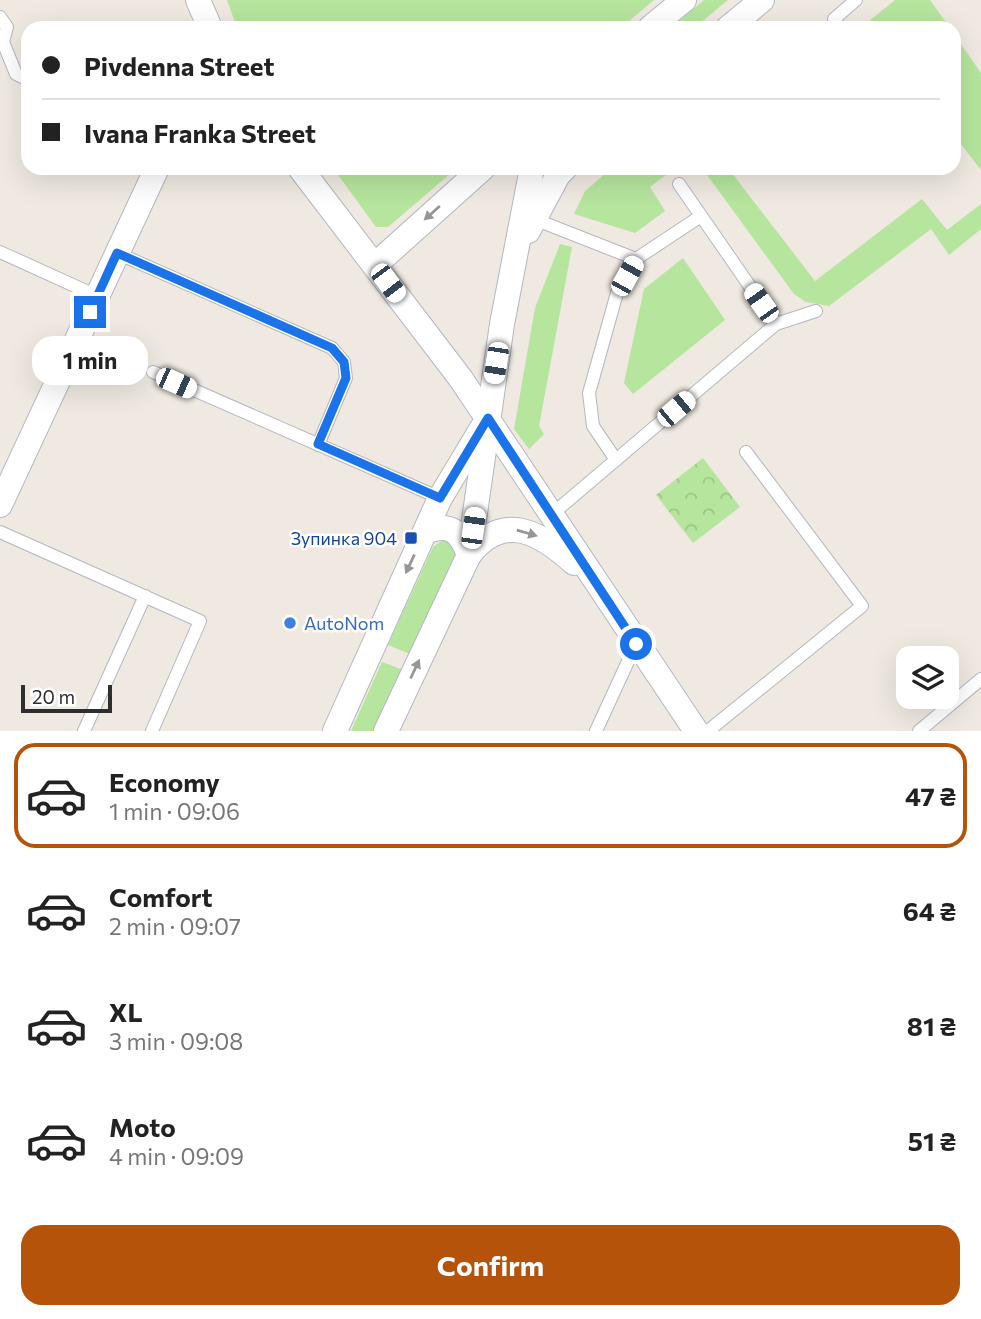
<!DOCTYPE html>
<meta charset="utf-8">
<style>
body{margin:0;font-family:Commissioner,sans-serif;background:#f6f6f6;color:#222;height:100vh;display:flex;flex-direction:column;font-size:26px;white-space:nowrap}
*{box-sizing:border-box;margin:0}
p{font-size:23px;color:#767676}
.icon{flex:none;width:38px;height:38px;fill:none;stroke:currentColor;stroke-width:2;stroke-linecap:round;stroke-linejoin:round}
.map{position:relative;height:731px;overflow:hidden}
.drawer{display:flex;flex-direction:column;background:#fff;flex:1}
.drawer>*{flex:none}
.top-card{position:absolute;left:21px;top:21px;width:940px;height:154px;border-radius:21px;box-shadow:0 7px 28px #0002;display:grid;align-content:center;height:154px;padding:0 21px;background:#fff}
.buttons{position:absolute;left:896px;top:646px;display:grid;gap:14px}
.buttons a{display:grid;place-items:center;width:63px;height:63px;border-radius:14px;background:#fff;box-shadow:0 7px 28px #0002;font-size:35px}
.scale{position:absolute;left:21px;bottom:18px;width:91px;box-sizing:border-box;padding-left:7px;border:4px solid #2e2e2e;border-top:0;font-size:19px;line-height:24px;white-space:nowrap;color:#2e2e2e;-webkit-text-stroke:5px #fff;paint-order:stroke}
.end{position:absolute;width:32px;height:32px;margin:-16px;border:9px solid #1a73e8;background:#fff;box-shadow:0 0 0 4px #fff}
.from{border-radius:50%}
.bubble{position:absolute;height:49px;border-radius:21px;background:#fff;box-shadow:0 7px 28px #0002;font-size:23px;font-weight:700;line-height:49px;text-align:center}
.car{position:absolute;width:21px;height:42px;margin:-21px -10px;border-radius:9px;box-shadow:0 0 5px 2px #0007;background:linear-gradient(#fff 24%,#345 0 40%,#fff 0 76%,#345 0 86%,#fff 0)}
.top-card b{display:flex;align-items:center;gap:24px;height:66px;font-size:26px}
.top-card b+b{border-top:2px solid #e0e0e0}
.top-card i{width:18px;height:18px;background:#222}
ul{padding:12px 0 0;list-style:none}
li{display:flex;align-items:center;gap:21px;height:105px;margin:0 14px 10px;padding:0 7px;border:4px solid transparent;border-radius:21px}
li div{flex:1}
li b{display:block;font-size:26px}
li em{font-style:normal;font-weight:700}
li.current{border-color:#b45309}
li>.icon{width:63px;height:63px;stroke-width:1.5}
.cta{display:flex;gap:14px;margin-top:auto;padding:14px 21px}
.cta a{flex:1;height:80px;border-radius:21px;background:#b45309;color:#fff;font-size:28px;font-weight:700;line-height:80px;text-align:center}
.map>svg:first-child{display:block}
.grass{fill:#b6e59e}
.park{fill:url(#park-crowns)}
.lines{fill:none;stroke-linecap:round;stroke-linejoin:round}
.lane-casing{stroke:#b4b7c1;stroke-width:14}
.street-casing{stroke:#b4b7c1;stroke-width:26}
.lane{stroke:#fff;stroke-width:12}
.street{stroke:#fff;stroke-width:24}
.oneway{fill:#969696}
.route{stroke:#1a73e8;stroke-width:9}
.transit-dot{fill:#1a4fb4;stroke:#fff;stroke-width:2.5}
.shop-dot{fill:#3f7fe0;stroke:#fff;stroke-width:2.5}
.labels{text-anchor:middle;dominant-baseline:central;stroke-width:5;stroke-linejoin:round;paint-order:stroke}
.transit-label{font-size:18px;fill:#164399;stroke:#fff;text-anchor:end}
.shop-label{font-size:18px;fill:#366cbe;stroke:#fff;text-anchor:start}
</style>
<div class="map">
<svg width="981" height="731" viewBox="0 0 981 731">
<defs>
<pattern id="park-crowns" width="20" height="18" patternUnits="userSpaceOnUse" patternTransform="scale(1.75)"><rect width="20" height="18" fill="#b6e59e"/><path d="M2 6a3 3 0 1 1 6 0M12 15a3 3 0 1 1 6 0" fill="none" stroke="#9dc588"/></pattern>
</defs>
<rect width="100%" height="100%" fill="#efe9e1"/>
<!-- grass -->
<g class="grass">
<path d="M227,0h427l-33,28h-384z"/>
<path d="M704,0h24l-34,28h-23z"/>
<path d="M895,0h35l20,28h-77l-5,-6z"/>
<path d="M954,34l27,39v97l-27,-35z"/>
<path d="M333,168h124l-69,59h-12z"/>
<path d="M612,168h63l-25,19 15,24 -30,22 -61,-19 11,-23z"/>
<path d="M702,168h26l87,113 107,-82 25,31 34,-26v25l-32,26 -18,-26 -102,77 -23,-4 -12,-8z"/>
<path d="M560,244l12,3 -33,179 5,8 -15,15 -15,-20 21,-121z"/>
<path d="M683,258l42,62 -92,74 -9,-11 20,-94z"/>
<path d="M446,538l9,6 1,12 -46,98 -22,-9 45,-98z"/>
<path d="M382,662l21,8 -28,61h-24z"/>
</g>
<!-- park -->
<path class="park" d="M703,458l37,49 -47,36 -37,-48z"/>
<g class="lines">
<!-- lane casing -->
<g class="lane-casing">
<g id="lane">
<path d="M0,17l7,10 -4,15 13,32 12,6"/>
<path d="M840,28l-6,-9 22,-19"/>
<path d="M679,184l97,140"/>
<path d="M534,219l102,40"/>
<path d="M0,252l97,44"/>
<path d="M117,253l215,95 12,14 2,16 -28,67"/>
<path d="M153,372l287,126"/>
<path d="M616,460l-23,-34 -4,-33 28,-100 19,-34 65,-43"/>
<path d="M551,515l225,-191 40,-13"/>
<path d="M0,532l200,89 -48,110"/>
<path d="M84,731l61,-135"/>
<path d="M596,731l40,-87"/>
<path d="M708,731l154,-125 -116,-154"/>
<path d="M919,731l62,-52"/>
</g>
</g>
<!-- street casing -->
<g class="street-casing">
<g id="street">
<path d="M198,0l12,28"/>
<path d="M650,28l34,-28"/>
<path d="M728,28l34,-28"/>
<path d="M300,168l161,211 235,352"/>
<path d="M528,231l30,-56 7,-7"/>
<path d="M375,265l108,-97"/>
<path d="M0,505l157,-337"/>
<path d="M425,532c25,-10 35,-1 44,23"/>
<path d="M469,555c34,-44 71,-23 105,8"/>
<path d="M335,731l105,-233 42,-70"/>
<path d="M386,731l83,-176 33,-231 30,-156"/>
</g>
</g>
<!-- lane -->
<use href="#lane" class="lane"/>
<!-- street -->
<use href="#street" class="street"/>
</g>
<!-- one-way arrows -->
<defs><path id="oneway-solid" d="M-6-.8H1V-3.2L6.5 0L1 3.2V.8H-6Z" transform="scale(1.75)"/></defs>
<g class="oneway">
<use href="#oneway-solid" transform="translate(432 213) rotate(138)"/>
<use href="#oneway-solid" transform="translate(527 533) rotate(16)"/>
<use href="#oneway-solid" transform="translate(410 564) rotate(115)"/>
<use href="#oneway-solid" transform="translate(415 669) rotate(-65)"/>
</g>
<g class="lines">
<!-- route -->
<path class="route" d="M90,312l27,-59 215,95 12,14 2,16 -28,66 122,54 48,-80 148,226"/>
</g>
<!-- markers -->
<rect class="transit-dot" x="404" y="531" width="14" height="14" rx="3.5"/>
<circle class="shop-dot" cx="290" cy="623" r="7"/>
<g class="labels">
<!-- transit labels -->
<g class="transit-label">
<text x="397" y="538">Зупинка 904</text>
</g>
<!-- shop labels -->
<g class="shop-label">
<text x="304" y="623">AutoNom</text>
</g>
</g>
</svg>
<div class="buttons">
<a><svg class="icon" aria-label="layers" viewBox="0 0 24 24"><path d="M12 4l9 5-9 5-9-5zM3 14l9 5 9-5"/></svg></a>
</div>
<div class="scale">20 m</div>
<i class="end from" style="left:636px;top:644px"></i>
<i class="end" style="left:90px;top:312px"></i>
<div class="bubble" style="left:32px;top:336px;width:116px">1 min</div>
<i class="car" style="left:627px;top:276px;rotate:29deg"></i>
<i class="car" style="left:388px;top:283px;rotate:143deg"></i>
<i class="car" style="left:761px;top:303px;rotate:325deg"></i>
<i class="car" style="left:496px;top:363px;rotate:189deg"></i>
<i class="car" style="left:176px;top:383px;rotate:114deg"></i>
<i class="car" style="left:676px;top:409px;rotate:50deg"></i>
<i class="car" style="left:473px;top:528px;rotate:8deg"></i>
<div class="top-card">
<b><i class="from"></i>Pivdenna Street</b>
<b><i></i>Ivana Franka Street</b>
</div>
</div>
<section class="drawer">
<ul>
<li class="current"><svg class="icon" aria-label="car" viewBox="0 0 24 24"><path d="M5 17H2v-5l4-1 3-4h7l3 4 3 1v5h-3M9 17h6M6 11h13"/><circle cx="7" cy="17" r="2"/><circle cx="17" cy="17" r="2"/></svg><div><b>Economy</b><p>1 min · 09:06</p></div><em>47 ₴</em></li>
<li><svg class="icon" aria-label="car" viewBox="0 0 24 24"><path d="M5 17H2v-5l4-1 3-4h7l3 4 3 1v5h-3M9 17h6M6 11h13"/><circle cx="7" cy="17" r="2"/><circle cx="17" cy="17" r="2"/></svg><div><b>Comfort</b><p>2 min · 09:07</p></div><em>64 ₴</em></li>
<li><svg class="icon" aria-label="car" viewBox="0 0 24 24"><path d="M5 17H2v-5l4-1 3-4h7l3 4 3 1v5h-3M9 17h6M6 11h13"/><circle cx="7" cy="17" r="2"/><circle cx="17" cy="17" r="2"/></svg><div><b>XL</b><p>3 min · 09:08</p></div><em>81 ₴</em></li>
<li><svg class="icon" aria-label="car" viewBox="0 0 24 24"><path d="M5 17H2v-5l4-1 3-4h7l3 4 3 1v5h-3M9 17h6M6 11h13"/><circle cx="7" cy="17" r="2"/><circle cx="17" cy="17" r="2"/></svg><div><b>Moto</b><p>4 min · 09:09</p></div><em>51 ₴</em></li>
</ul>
<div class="cta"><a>Confirm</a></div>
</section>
